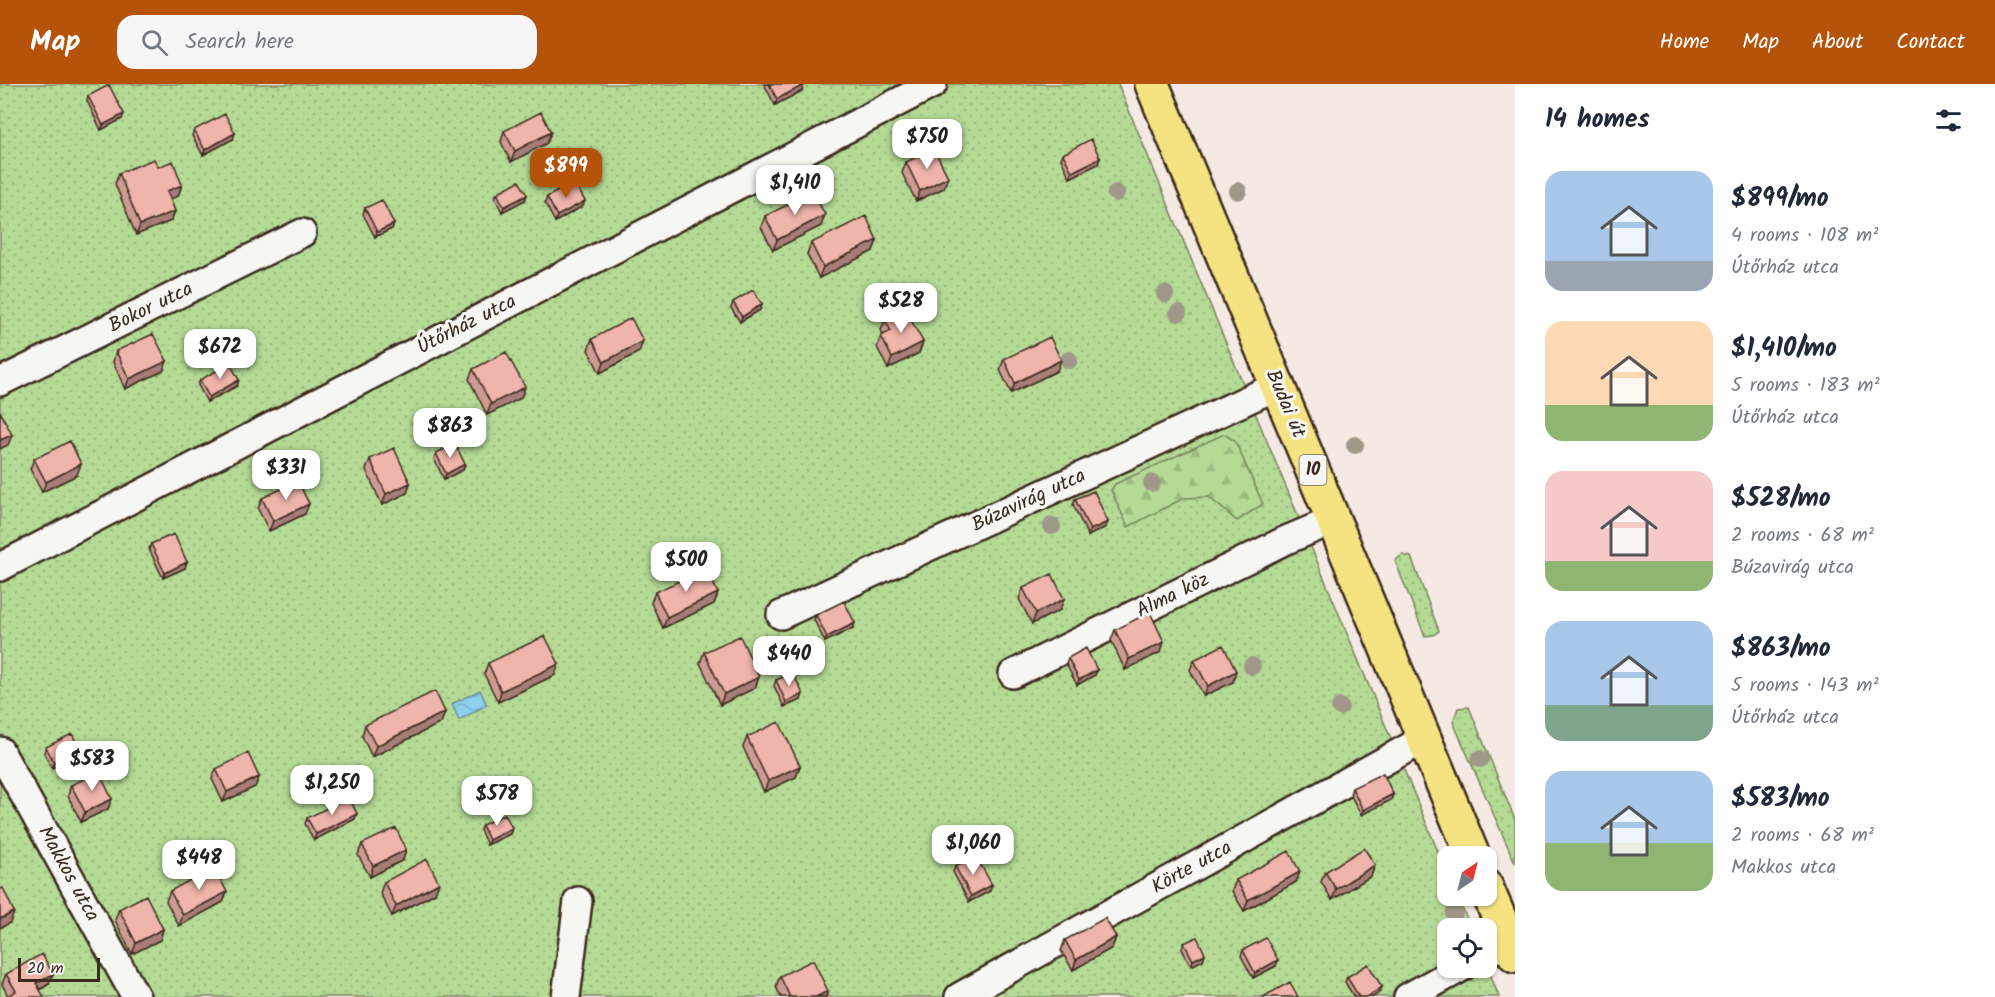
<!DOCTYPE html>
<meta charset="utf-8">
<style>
body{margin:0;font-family:Kalam,sans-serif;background:#f6f6f7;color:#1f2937;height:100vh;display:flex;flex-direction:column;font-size:22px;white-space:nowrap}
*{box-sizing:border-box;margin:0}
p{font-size:20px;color:#747a83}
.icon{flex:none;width:33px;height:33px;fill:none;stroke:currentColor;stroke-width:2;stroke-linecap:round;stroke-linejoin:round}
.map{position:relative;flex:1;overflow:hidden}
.details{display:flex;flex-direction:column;background:#fff;width:480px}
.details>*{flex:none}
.needle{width:39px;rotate:35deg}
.buttons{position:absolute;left:1437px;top:762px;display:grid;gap:12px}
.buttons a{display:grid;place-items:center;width:60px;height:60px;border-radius:12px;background:#fff;box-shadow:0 2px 4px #0004;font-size:30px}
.scale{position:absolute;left:18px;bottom:15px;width:82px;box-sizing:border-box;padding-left:6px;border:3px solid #3b2a1e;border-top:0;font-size:16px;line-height:21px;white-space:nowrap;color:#3b2a1e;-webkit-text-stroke:4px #f6f6f2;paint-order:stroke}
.price{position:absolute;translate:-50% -51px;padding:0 14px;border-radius:12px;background:#fff;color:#222;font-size:20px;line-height:39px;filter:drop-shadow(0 2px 3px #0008)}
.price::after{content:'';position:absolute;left:50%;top:36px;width:18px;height:14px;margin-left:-9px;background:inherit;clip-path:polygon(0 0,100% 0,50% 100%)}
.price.current{background:#b45309;color:#fff}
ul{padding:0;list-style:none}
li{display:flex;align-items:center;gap:18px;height:150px;padding:0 30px}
li span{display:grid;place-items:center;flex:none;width:168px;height:120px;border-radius:18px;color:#555}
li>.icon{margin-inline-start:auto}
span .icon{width:72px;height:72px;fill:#fffc;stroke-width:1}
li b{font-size:26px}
h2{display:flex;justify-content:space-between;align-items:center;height:72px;padding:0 30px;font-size:26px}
header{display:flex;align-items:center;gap:36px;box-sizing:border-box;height:84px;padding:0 30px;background:#b45309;color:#fff}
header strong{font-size:28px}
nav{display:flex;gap:33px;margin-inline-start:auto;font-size:21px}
.search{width:420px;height:54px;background:#f6f6f7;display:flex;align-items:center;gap:15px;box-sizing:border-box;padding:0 21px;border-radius:18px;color:#747a83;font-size:22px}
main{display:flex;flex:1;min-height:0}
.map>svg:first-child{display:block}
</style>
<header>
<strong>Map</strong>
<div class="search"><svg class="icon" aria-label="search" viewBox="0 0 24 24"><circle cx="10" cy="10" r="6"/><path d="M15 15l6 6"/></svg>Search here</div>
<nav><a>Home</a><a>Map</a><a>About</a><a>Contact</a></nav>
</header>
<main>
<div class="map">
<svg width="1515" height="913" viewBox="0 0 1515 913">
<defs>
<pattern id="grass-dots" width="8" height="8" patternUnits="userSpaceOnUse" patternTransform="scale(1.5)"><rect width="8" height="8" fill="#b4da95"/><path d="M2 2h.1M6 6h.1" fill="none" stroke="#9cbb80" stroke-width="1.8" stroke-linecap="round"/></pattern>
<pattern id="forest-firs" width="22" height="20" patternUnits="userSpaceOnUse" patternTransform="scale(1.5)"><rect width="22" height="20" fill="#b4da95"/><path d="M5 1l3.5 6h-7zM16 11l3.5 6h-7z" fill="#9cbb80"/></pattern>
<pattern id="water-waves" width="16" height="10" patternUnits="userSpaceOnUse" patternTransform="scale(1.5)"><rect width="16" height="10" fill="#8cd1ed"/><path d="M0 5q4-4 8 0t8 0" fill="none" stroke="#7ab4cb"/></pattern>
</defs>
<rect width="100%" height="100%" fill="#f5e9e4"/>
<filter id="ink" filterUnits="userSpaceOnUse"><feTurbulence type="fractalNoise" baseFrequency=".0167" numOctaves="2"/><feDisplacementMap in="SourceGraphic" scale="12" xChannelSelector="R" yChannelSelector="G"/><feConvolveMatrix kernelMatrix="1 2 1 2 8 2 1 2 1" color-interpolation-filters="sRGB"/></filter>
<g filter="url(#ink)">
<path fill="url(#grass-dots)" stroke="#78825a" stroke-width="1.5" d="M0,0H1118L1447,789L1448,812H1457L1471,844H1448V884L1487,882L1499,913H0Z
M1402,471L1411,473L1439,547L1433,551L1425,552L1395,477Z
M1469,623L1515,736V779L1453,638L1458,624Z"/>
<path fill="url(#forest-firs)" stroke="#78825a" stroke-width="1.5" d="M1224,350L1235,357L1263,420L1237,437L1209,413L1184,414L1128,443L1111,406L1115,400Z"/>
<path fill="url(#water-waves)" stroke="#6c8e9a" stroke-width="1.5" d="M480,606L487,621L459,636L452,620Z"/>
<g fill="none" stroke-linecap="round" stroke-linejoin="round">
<g stroke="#3b2a1e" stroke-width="32">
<path id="minor" d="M0,298L302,149
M0,483L933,0
M781,531L1277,302
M1013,590L1284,457L1334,436
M0,667L136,913
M1486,869L1509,857
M566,913L578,817
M959,913L1424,655
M1408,913L1461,884"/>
</g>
<g stroke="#3b2a1e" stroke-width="38">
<path id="major" d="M1152,0L1473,772
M1486,803L1515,871"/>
</g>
<use href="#minor" stroke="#f6f6f2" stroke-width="27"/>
<use href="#major" stroke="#f5e382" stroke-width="33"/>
</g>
<g fill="#9f9888">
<circle cx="1238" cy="107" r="9"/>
<circle cx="1116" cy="109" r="9"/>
<circle cx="1165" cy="210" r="9"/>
<circle cx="1178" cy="229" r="9"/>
<circle cx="1069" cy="276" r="9"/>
<circle cx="1355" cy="361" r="9"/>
<circle cx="1152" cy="399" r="9"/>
<circle cx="1052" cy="442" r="9"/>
<circle cx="1252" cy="582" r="9"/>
<circle cx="1340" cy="623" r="9"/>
<circle cx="1480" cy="675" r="9"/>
<circle cx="1454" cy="830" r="9"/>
</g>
<path fill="#ce9b92" stroke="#3b2a1e" stroke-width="1.5" d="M764,0H803L802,7L775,21Z
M88,12L122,35L101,46L87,17Z
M194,46L235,49L233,55L203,71L192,52Z
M504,47L551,48L547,59L511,78L501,58Z
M1063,70L1098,80L1070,94L1061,75Z
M906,78L944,104L916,117L902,89Z
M158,83L182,101L178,112L170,115L175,127L171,137L136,151L115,100L119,89Z
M497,109L525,116L502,128L495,114Z
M547,113L583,122L555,138L545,119Z
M365,124L394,140L392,145L375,153L363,130Z
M765,132L821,142L773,166L761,143Z
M877,156L873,167L819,194L807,170L811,159Z
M733,218L762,220L760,226L740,238L731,224Z
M885,236L923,258L919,269L888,285L877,263L881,252L883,251L881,246Z
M592,255L639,268L600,289L588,266Z
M116,267L167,277L163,287L125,305L113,278Z
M1004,275L1057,287L1011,309L1000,286Z
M473,285L521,314L487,331L469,295Z
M200,296L237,302L207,318L198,301Z
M436,369L463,386L444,395L434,375Z
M34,375L77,391L42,408L30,385Z
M370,375L410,399L407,409L382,421L366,386Z
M262,414L305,430L269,447L258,425Z
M1075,415L1106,443L1088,452L1073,421Z
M151,460L185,484L163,494L149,465Z
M1023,504L1060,526L1032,540L1019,515Z
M655,508L718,509L714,520L663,544L651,519Z
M816,531L853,544L825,558L814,536Z
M1115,546L1161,568L1125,586L1111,556Z
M704,568L759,593L755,604L720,621L700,579Z
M1068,574L1097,586L1095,591L1077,601L1066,580Z
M1194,576L1233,598L1204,612L1190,586Z
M488,579L555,591L498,618L484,590Z
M776,596L801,616L784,623L774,602Z
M445,628L441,639L372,673L362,652L365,641Z
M747,653L800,682L796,693L764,708L743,663Z
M46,663L78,670L52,684L44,669Z
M216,685L259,693L255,703L223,718L212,695Z
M71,701L108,725L81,738L68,712Z
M1352,704L1393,710L1391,716L1361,731L1350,710Z
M307,734L355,735L314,756L305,740Z
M482,741L512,744L510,750L487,761L480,746Z
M362,760L403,776L370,793L358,771Z
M1375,781L1371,792L1332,816L1321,798L1325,788Z
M955,782L990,807L969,818L953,788Z
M1236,796L1296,798L1244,827L1232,807Z
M384,798L435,809L392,832L380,809Z
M170,807L223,818L179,842L166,817Z
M119,825L163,845L160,856L132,870L115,836Z
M1116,853L1112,864L1073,886L1061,867L1065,856Z
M1184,859L1203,876L1191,882L1182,865Z
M1243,866L1276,882L1253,894L1241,872Z
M6,890L49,900L40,906L8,912L2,900Z
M780,892L828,907L826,913H781L776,903Z
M1347,893L1380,908L1373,913H1354L1345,898Z"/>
<path fill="#a77e77" stroke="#3b2a1e" stroke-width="1.5" d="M804,1L802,7L775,21L777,15Z
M124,30L122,35L101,46L103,41Z
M551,48L547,59L511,78L515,67Z
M235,49L233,55L203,71L205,66Z
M1100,74L1098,80L1070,94L1072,88Z
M948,93L944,104L916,117L920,107Z
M182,101L178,112L163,118L167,107Z
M527,111L525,116L502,128L504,123Z
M585,117L583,122L555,138L557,132Z
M175,127L171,137L136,151L140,141Z
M825,131L821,142L773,166L777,156Z
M394,140L392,145L375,153L377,148Z
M877,156L873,167L819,194L823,183Z
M762,220L760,226L740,238L742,233Z
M643,257L639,268L600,289L604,278Z
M923,258L919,269L888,285L892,274Z
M1061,276L1057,287L1011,309L1015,299Z
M167,277L163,287L125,305L129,295Z
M239,296L237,302L207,318L209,313Z
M525,303L521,314L487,331L491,320Z
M12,351L8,361L0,365V356Z
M81,380L77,391L42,408L46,398Z
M465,380L463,386L444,395L446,390Z
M410,399L407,409L382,421L386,410Z
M309,420L305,430L269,447L273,437Z
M1108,438L1106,443L1088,452L1090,446Z
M187,478L185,484L163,494L165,489Z
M718,509L714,520L663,544L667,533Z
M1064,515L1060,526L1032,540L1036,529Z
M855,539L853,544L825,558L827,553Z
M1164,558L1161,568L1125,586L1129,575Z
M559,580L555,591L498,618L501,607Z
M1097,586L1095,591L1077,601L1079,596Z
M1236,587L1233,598L1204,612L1208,602Z
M759,593L755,604L720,621L724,610Z
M803,610L801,616L784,623L786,618Z
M445,628L441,639L372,673L376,662Z
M80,665L78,670L52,684L54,678Z
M800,682L796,693L764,708L768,697Z
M259,693L255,703L223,718L227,708Z
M1393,710L1391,716L1361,731L1363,726Z
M112,715L108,725L81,738L85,728Z
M357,730L355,735L314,756L316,750Z
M512,744L510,750L487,761L489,756Z
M406,766L403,776L370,793L373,782Z
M1375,781L1371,792L1332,816L1336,805Z
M1300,788L1296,798L1244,827L1248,816Z
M439,799L435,809L392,832L396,822Z
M992,801L990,807L969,818L971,812Z
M227,808L223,818L179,842L183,831Z
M14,828L10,839L0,844V835Z
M163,845L160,856L132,870L136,859Z
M1116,853L1112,864L1073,886L1076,876Z
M1205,870L1203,876L1191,882L1193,876Z
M1278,876L1276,882L1253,894L1255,889Z
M53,890L49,900L32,910L36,899Z
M1382,903L1380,908L1373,913H1367Z
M828,907L826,913H816Z"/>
<path fill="#efb4aa" stroke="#3b2a1e" stroke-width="1.5" d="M769,0H803L804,1L777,15Z
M109,1L124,30L103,41L88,12Z
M541,28L551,48L515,67L504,47Z
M225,30L235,49L205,66L194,46Z
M1091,55L1100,74L1072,88L1063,70Z
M934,65L948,93L920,107L906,78Z
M154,75L158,83L173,77L182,101L167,107L175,127L140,141L119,89Z
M519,97L527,111L504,123L497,109Z
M574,98L585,117L557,132L547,113Z
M813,108L825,131L777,156L765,132Z
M382,116L394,140L377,148L365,124Z
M866,132L877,156L823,183L811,159Z
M753,206L762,220L742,233L733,218Z
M905,225L923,258L892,274L881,252L891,247L885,236Z
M631,234L643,257L604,278L592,255Z
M153,250L167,277L129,295L116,267Z
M1050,253L1061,276L1015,299L1004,275Z
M506,268L525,303L491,320L473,285Z
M230,279L239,296L209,313L200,296Z
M0,327L12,351L0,356Z
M70,357L81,380L46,398L34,375Z
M455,360L465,380L446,390L436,369Z
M394,364L410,399L386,410L370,375Z
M298,397L309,420L273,437L262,414Z
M1094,407L1108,438L1090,446L1075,415Z
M174,450L187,478L165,489L151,460Z
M706,485L718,509L667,533L655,508Z
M1052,490L1064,515L1036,529L1023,504Z
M844,517L855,539L827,553L816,531Z
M1150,528L1164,558L1129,575L1115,546Z
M545,552L559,580L501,607L488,579Z
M740,552L759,593L724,610L704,568Z
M1223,561L1236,587L1208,602L1194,576Z
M1086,564L1097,586L1079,596L1068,574Z
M793,589L803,610L786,618L776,596Z
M435,607L445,628L376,662L365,641Z
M779,638L800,682L768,697L747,653Z
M72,650L80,665L54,678L46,663Z
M248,669L259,693L227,708L216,685Z
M99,688L112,715L85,728L71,701Z
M1383,689L1393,710L1363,726L1352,704Z
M349,713L357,730L316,750L307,734Z
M505,730L512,744L489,756L482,741Z
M396,744L406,766L373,782L362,760Z
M1364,764L1375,781L1336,805L1325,788Z
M1289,767L1300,788L1248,816L1236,796Z
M976,772L992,801L971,812L955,782Z
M427,775L439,799L396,822L384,798Z
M214,783L227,808L183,831L170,807Z
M3,804L14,828L0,835V805Z
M146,811L163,845L136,859L119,825Z
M1105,834L1116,853L1076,876L1065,856Z
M1197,853L1205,870L1193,876L1184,859Z
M1266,854L1278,876L1255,889L1243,866Z
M42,870L53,890L36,899L44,913H6L16,907L6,890Z
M813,876L828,907L816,913H790L780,892Z
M1368,880L1382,903L1367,913H1359L1347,893Z
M1290,898L1298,913H1263Z"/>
</g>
<g text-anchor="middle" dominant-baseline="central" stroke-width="6" stroke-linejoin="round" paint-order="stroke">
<rect fill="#f6f6f2" stroke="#73675e" stroke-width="1.5" x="1299.5" y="371" width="27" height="30" rx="4.5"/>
<g font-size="18" font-weight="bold" fill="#3b2a1e">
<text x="1313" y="386">10</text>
</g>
<g font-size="20" fill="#3b2a1e" stroke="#f6f6f2">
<text transform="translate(151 224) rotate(-26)">Bokor utca</text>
<text transform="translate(467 241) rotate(-27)">Útőrház utca</text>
<text transform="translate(1285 320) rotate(67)">Budai út</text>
<text transform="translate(1029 417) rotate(-25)">Búzavirág utca</text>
<text transform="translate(1173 512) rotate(-26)">Alma köz</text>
<text transform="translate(1192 784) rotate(-29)">Körte utca</text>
<text transform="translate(68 790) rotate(61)">Makkos utca</text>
</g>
</g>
</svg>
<div class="buttons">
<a><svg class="needle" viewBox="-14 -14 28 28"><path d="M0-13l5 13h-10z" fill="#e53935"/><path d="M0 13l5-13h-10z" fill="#747a83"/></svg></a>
<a><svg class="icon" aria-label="locate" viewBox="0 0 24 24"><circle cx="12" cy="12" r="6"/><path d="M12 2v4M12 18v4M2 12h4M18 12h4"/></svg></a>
</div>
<div class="scale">20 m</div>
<b class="price" style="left:927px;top:86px">$750</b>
<b class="price current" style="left:566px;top:115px">$899</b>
<b class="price" style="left:795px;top:132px">$1,410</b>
<b class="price" style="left:901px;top:250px">$528</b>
<b class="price" style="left:220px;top:296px">$672</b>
<b class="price" style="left:450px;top:375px">$863</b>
<b class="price" style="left:286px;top:417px">$331</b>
<b class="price" style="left:686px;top:509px">$500</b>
<b class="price" style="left:789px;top:603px">$440</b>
<b class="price" style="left:92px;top:708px">$583</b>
<b class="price" style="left:332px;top:732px">$1,250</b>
<b class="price" style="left:497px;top:743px">$578</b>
<b class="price" style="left:973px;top:792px">$1,060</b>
<b class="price" style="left:199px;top:807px">$448</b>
</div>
<section class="details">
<h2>14 homes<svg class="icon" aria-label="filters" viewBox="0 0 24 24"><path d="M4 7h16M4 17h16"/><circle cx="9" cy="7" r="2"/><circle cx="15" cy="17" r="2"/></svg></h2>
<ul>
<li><span style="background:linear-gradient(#a9c7e8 75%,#9aa5b1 0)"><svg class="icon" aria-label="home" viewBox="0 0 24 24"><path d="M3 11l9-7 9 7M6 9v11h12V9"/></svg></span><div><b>$899/mo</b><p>4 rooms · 108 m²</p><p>Útőrház utca</p></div></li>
<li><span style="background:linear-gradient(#ffd9b3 70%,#8fb573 0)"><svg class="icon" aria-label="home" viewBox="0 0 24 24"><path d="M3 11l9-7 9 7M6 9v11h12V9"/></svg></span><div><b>$1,410/mo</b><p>5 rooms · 183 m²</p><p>Útőrház utca</p></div></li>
<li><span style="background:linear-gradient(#f6c9c9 75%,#8fb573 0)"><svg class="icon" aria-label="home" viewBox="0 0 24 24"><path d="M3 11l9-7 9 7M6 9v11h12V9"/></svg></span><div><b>$528/mo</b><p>2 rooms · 68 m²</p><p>Búzavirág utca</p></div></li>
<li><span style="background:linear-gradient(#a9c7e8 70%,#7fa58c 0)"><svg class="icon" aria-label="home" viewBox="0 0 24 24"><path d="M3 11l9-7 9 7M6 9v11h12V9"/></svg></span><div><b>$863/mo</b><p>5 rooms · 143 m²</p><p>Útőrház utca</p></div></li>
<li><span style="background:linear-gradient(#a9c7e8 60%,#8fb573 0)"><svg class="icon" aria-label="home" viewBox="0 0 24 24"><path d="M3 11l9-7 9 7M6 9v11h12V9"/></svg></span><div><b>$583/mo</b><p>2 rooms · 68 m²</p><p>Makkos utca</p></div></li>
</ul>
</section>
</main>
